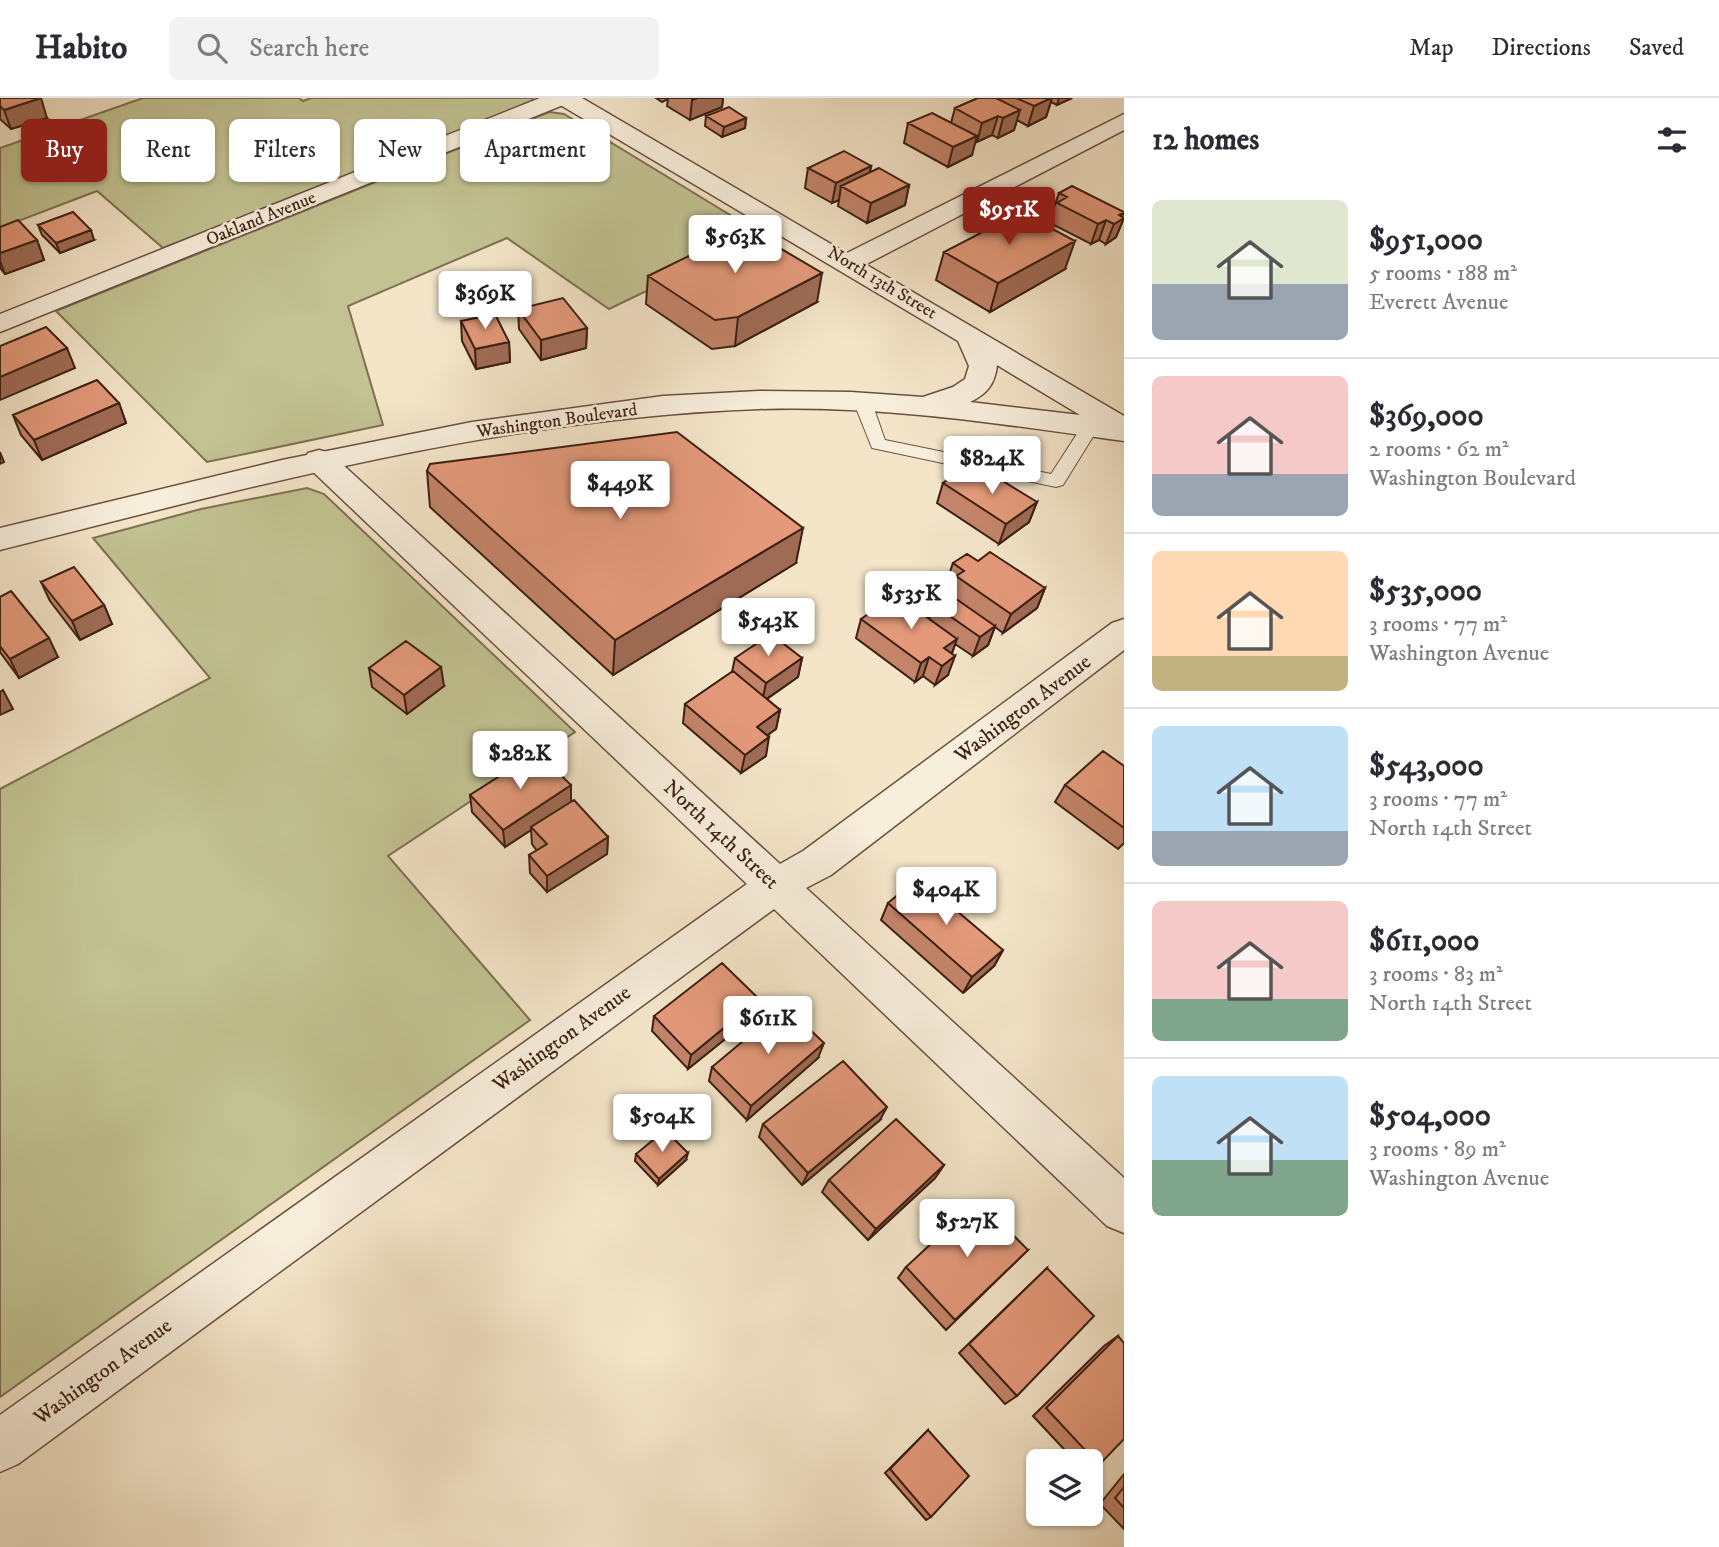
<!DOCTYPE html>
<meta charset="utf-8">
<style>
body{margin:0;font-family:"IM FELL DW Pica",serif;background:#f2f2f3;color:#2b2b33;height:100vh;display:flex;flex-direction:column;font-size:26px;white-space:nowrap}
*{box-sizing:border-box;margin:0}
p{font-size:23px;color:#7c7c81}
.icon{flex:none;width:38px;height:38px;fill:none;stroke:currentColor;stroke-width:2;stroke-linecap:round;stroke-linejoin:round}
.map{position:relative;flex:1;overflow:hidden}
.details{display:flex;flex-direction:column;background:#fff;width:595px}
.details>*{flex:none}
.top-card{position:absolute;left:21px;top:21px;width:665px;height:63px;display:flex;gap:14px}
.tools{position:absolute;left:1026px;top:1351px;display:grid;gap:14px}
.tools a{display:grid;place-items:center;width:77px;height:77px;border-radius:10px;background:#fff;box-shadow:0 2px 5px #0004;font-size:35px}
.price{position:absolute;translate:-50% -60px;padding:0 16px;border-radius:7px;background:#fff;color:#222;font-size:23px;line-height:46px;filter:drop-shadow(0 2px 4px #0008)}
.price::after{content:'';position:absolute;left:50%;top:42px;width:21px;height:16px;margin-left:-10px;background:inherit;clip-path:polygon(0 0,100% 0,50% 100%)}
.price.selected{background:#8f2418;color:#fff}
ul{padding:0;list-style:none}
li{display:flex;align-items:center;gap:21px;height:175px;padding:0 28px}
li+li{border-top:2px solid #e1e1e2}
li span{display:grid;place-items:center;flex:none;width:196px;height:140px;border-radius:10px;color:#555}
li>.icon{margin-inline-start:auto}
span .icon{width:84px;height:84px;fill:#fffc;stroke-width:1}
li b{font-size:30px}
h2{display:flex;justify-content:space-between;align-items:center;height:84px;padding:0 28px;font-size:30px}
.tag{padding:0 24px;border-radius:10px;background:#fff;box-shadow:0 2px 5px #0004;font-size:24px;line-height:63px}
.tag.selected{background:#8f2418;color:#fff}
header{display:flex;align-items:center;gap:42px;box-sizing:border-box;height:98px;padding:0 35px;background:#fff;border-bottom:2px solid #e1e1e2}
header strong{font-size:33px}
nav{display:flex;gap:38px;margin-inline-start:auto;font-size:24px}
.search{width:490px;height:63px;background:#f2f2f3;display:flex;align-items:center;gap:18px;box-sizing:border-box;padding:0 24px;border-radius:10px;color:#7c7c81;font-size:26px}
main{display:flex;flex:1;min-height:0}
.map>svg:first-child{display:block}
</style>
<header>
<strong>Habito</strong>
<div class="search"><svg class="icon" aria-label="search" viewBox="0 0 24 24"><circle cx="10" cy="10" r="6"/><path d="M15 15l6 6"/></svg>Search here</div>
<nav><a>Map</a><a>Directions</a><a>Saved</a></nav>
</header>
<main>
<div class="map">
<svg width="1124" height="1449" viewBox="0 0 1124 1449">
<rect width="100%" height="100%" fill="#f4e5c9"/>
<filter id="stains"><feTurbulence type="fractalNoise" baseFrequency=".00286" numOctaves="4"/><feColorMatrix values="0 0 0 0 .2 0 0 0 0 .09 0 0 0 0 .02 0 0 0 .5 -.17"/></filter>
<radialGradient id="worn" r=".72"><stop offset=".6" stop-color="#630" stop-opacity="0"/><stop offset="1" stop-color="#630" stop-opacity=".3"/></radialGradient>
<path fill="#c2c292" stroke="#7f7052" stroke-width="2" d="M143,0H299L303,3L311,0H533L532,4L163,150L97,93L0,130V50Z
M549,14L564,16L763,137L609,211L507,140L348,208L383,327L207,364L56,213Z
M307,390L324,396L575,634L388,758L530,922L0,1299V691L210,580L93,440L201,411Z"/>
<g fill="none" stroke-linecap="round" stroke-linejoin="round">
<g stroke="#6a503f" stroke-width="2">
<path id="service" d="M863,299L872,305L885,342L1051,376L1084,325H1096L1099,329L1063,387L1056,389L872,350L854,305Z"/>
</g>
<g stroke="#6a503f" stroke-width="3">
<path id="minor" d="M540,0H572L568,5L0,234V216Z
M1124,16V32L857,171L848,173L839,171L835,165L839,159Z
M319,352L330,355L780,766L803,753L1112,525L1124,521V552L831,777L806,790L1124,1080V1135L1107,1128L774,811L18,1366L0,1374V1317L747,786L308,369L304,362L308,355Z"/>
</g>
<g stroke="#6a503f" stroke-width="3">
<path id="tertiary" d="M553,0H582L1124,318V343C1003,326 881,307 759,311C501,320 249,389 0,452V430L282,362L472,324L663,298L759,293L851,294L923,299L953,289L965,281L969,268L958,243L557,5ZM997,267L1080,317L970,304C987,296 995,286 997,267Z"/>
</g>
<use href="#service" fill="#f8eedc" fill-rule="evenodd"/>
<use href="#minor" fill="#f8eedc" fill-rule="evenodd"/>
<use href="#tertiary" fill="#f8eedc" fill-rule="evenodd"/>
</g>
<path fill="#c38469" stroke="#3c1f11" stroke-width="2" d="M0,0L47,20L11,31L0,21Z
M656,0H723L722,9L690,22L667,8L668,1L662,4Z
M978,0H1072L1057,7L1051,4L1046,19L1028,28L1017,22L1014,32L998,40L992,37L977,44L975,43L972,57L948,69L904,45L908,25H951L955,10Z
M706,18L746,20L745,30L722,39L705,28Z
M871,68L870,75L909,87L905,107L867,125L838,108L839,102L832,105L805,90L808,70Z
M1059,95L1124,120L1116,139L1106,146L1099,142L1091,146L1050,125L1054,115H1052Z
M38,127L94,142L60,155L42,137Z
M0,129L37,142L44,162L5,176L0,170Z
M944,154L1065,171L990,214L936,182Z
M648,178L817,204L735,248L712,251L646,206Z
M518,211L587,230L586,250L541,262L519,231Z
M461,223L509,244L510,264L476,271L462,243Z
M119,305L126,325L42,362L21,337L13,317Z
M427,373L796,465L613,577L430,409Z
M943,385L1037,404L1029,424L999,446L937,405Z
M978,463L1045,490L1037,510L1003,535L995,529L988,547L973,558L955,546L952,556L948,577L935,587L923,578L915,584L856,540L861,521H929L934,507L949,497L952,489L946,485L953,465Z
M41,484L104,507L112,526L80,542L50,503Z
M0,499L58,559L19,580L0,554Z
M735,560H802L798,579L767,601L780,612L776,631L767,637L766,658L741,675L683,625L685,606L732,574Z
M369,570L444,588L407,616L372,589Z
M1124,668V745L1118,751L1055,704L1065,687Z
M571,687V704L608,739L607,756L547,794L530,775L529,757L537,753L532,746L531,732L505,749L472,714L470,697Z
M888,805L1003,852L994,868L963,895L881,822Z
M759,901L755,917L688,971L652,933L654,918Z
M818,960L747,1022L709,983L712,969Z
M880,1022L802,1087L759,1039L763,1026Z
M636,1056L686,1062L658,1087L635,1063Z
M944,1067L935,1080L868,1142L822,1094L829,1082Z
M1028,1152L946,1232L898,1180L906,1169Z
M1047,1170L1017,1298L1005,1306L959,1255Z
M1118,1238L1099,1367L1090,1371V1363H1075L1033,1318L1104,1248Z
M928,1332L931,1419L926,1422L885,1375Z
M1124,1376V1431L1100,1406Z"/>
<path fill="#9f6b55" stroke="#3c1f11" stroke-width="2" d="M41,0L47,20L11,31L4,12Z
M698,0H723L722,9L690,22L692,2Z
M1051,0H1052L1046,19L1028,28L1034,8Z
M1059,0H1072L1057,7Z
M1020,12L1014,32L998,40L1003,20Z
M998,18L992,37L977,44L982,25Z
M746,20L745,30L722,39L724,29Z
M977,38L972,57L948,69L953,49Z
M871,68L867,87L841,88L839,102L832,105L836,85Z
M909,87L905,107L867,125L871,105Z
M1124,114L1121,121L1124,120L1116,139L1106,146L1114,126L1119,117Z
M1106,122L1099,142L1091,146L1098,126Z
M91,132L94,142L60,155L56,145Z
M37,142L44,162L5,176L0,163V155Z
M1075,143L1065,171L990,214L998,185Z
M822,175L817,204L735,248L738,219Z
M587,230L586,250L541,262V242Z
M509,244L510,264L476,271L475,251Z
M67,250L75,270L0,302V279Z
M119,305L126,325L42,362L34,342Z
M0,354L4,364L0,366Z
M1037,404L1029,424L999,446L1006,426Z
M803,430L796,465L613,577L615,542Z
M1045,490L1037,510L1003,535L1011,516Z
M104,507L112,526L80,542L72,523Z
M995,528L988,547L973,558L980,539Z
M49,540L58,559L19,580L10,561Z
M957,541L950,560L944,550Z
M955,558L948,577L935,587L942,568Z
M929,559L923,578L915,584L921,565Z
M802,560L798,579L762,604L766,585Z
M441,569L444,588L407,616L404,597Z
M3,592L13,611L0,617V594Z
M780,612L776,631L753,648L757,629Z
M769,639L766,658L741,675L745,657Z
M571,687V705L531,729V732L505,749L503,732Z
M608,739L607,756L547,794V778Z
M1003,852L994,868L963,895L972,879Z
M759,901L755,917L688,971L691,957Z
M824,945L818,960L747,1022L751,1008Z
M887,1009L880,1022L802,1087L808,1075Z
M688,1055L686,1062L658,1087L659,1081Z
M944,1067L935,1080L868,1142L876,1131Z"/>
<path fill="#e3997a" stroke="#3c1f11" stroke-width="2" d="M0,0H41L4,12L0,8Z
M978,0H996L1020,12L1003,20L998,18L982,25L955,10Z
M1016,0H1051L1034,8Z
M729,9L746,20L724,29L706,18Z
M932,15L977,38L953,49L908,25Z
M844,53L871,68L836,85L808,70Z
M879,70L909,87L871,105L841,88Z
M1072,88L1124,114L1119,117L1124,120L1114,126L1106,122L1098,126L1057,105L1067,99L1059,95Z
M73,114L91,132L56,145L38,127Z
M1021,114L1075,143L998,185L944,154Z
M18,122L37,142L0,155V129Z
M746,130L822,175L738,219L715,222L648,178Z
M563,200L587,230L541,242L518,211Z
M495,216L509,244L475,251L461,223Z
M46,229L67,250L0,279V248Z
M97,282L119,305L34,342L13,317Z
M677,334L803,430L615,542L427,373L430,366Z
M957,375L1001,382L1037,404L1006,426L943,385Z
M990,454L1045,490L1011,516L956,478L964,473L953,465L967,456L978,463Z
M74,469L104,507L72,523L41,484Z
M11,493L49,540L10,561L0,548V499Z
M949,496L995,528L980,539L934,507Z
M896,497L957,541L944,550L955,558L942,568L929,559L921,565L861,521Z
M771,536L802,560L766,585L735,560Z
M406,543L441,569L404,597L369,570Z
M733,573L780,612L757,629L769,639L745,657L685,606Z
M1103,653L1124,668V730L1065,687Z
M537,654L571,687L503,732L470,697Z
M574,702L608,739L547,778L529,757L547,746L531,729Z
M918,780L1003,852L972,879L888,805Z
M722,865L759,901L691,957L654,918Z
M785,908L824,945L751,1008L712,969Z
M843,963L887,1009L808,1075L763,1026Z
M896,1021L944,1067L876,1131L829,1082Z
M665,1032L688,1055L659,1081L636,1056Z
M978,1102L1028,1152L955,1222L906,1169Z
M1047,1170L1094,1218L1017,1298L969,1246Z
M1118,1238L1124,1245V1341L1099,1367L1046,1310Z
M928,1332L969,1378L931,1419L890,1371Z
M1124,1389V1410L1115,1400Z"/>
<g text-anchor="middle" dominant-baseline="central" stroke-width="5" stroke-linejoin="round" paint-order="stroke">
<g font-size="18" fill="#3c1f11" stroke="#f8eedc">
<text transform="translate(261 121) rotate(-22)">Oakland Avenue</text>
<text transform="translate(882 185) rotate(31)">North 13th Street</text>
<text transform="translate(557 323) rotate(-8)">Washington Boulevard</text>
</g>
<g font-size="21" fill="#3c1f11" stroke="#f8eedc">
<text transform="translate(1023 611) rotate(-37)">Washington Avenue</text>
<text transform="translate(721 737) rotate(43)">North 14th Street</text>
<text transform="translate(562 941) rotate(-36)">Washington Avenue</text>
<text transform="translate(103 1274) rotate(-36)">Washington Avenue</text>
</g>
</g>
<rect width="100%" height="100%" filter="url(#stains)"/>
<rect width="100%" height="100%" fill="url(#worn)"/>
</svg>
<div class="tools">
<a><svg class="icon" aria-label="layers" viewBox="0 0 24 24"><path d="M12 4l9 5-9 5-9-5zM3 14l9 5 9-5"/></svg></a>
</div>
<b class="price selected" style="left:1009px;top:149px">$951K</b>
<b class="price" style="left:735px;top:177px">$563K</b>
<b class="price" style="left:485px;top:233px">$369K</b>
<b class="price" style="left:992px;top:398px">$824K</b>
<b class="price" style="left:620px;top:423px">$449K</b>
<b class="price" style="left:911px;top:533px">$535K</b>
<b class="price" style="left:768px;top:560px">$543K</b>
<b class="price" style="left:520px;top:693px">$282K</b>
<b class="price" style="left:946px;top:829px">$404K</b>
<b class="price" style="left:768px;top:958px">$611K</b>
<b class="price" style="left:662px;top:1056px">$504K</b>
<b class="price" style="left:967px;top:1161px">$527K</b>
<div class="top-card">
<a class="tag selected">Buy</a>
<a class="tag">Rent</a>
<a class="tag">Filters</a>
<a class="tag">New</a>
<a class="tag">Apartment</a>
</div>
</div>
<section class="details">
<h2>12 homes<svg class="icon" aria-label="filters" viewBox="0 0 24 24"><path d="M4 7h16M4 17h16"/><circle cx="9" cy="7" r="2"/><circle cx="15" cy="17" r="2"/></svg></h2>
<ul>
<li><span style="background:linear-gradient(#dfe7d0 60%,#9aa5b1 0)"><svg class="icon" aria-label="home" viewBox="0 0 24 24"><path d="M3 11l9-7 9 7M6 9v11h12V9"/></svg></span><div><b>$951,000</b><p>5 rooms · 188 m²</p><p>Everett Avenue</p></div></li>
<li><span style="background:linear-gradient(#f6c9c9 70%,#9aa5b1 0)"><svg class="icon" aria-label="home" viewBox="0 0 24 24"><path d="M3 11l9-7 9 7M6 9v11h12V9"/></svg></span><div><b>$369,000</b><p>2 rooms · 62 m²</p><p>Washington Boulevard</p></div></li>
<li><span style="background:linear-gradient(#ffd9b3 75%,#c2b280 0)"><svg class="icon" aria-label="home" viewBox="0 0 24 24"><path d="M3 11l9-7 9 7M6 9v11h12V9"/></svg></span><div><b>$535,000</b><p>3 rooms · 77 m²</p><p>Washington Avenue</p></div></li>
<li><span style="background:linear-gradient(#bfe0f5 75%,#9aa5b1 0)"><svg class="icon" aria-label="home" viewBox="0 0 24 24"><path d="M3 11l9-7 9 7M6 9v11h12V9"/></svg></span><div><b>$543,000</b><p>3 rooms · 77 m²</p><p>North 14th Street</p></div></li>
<li><span style="background:linear-gradient(#f6c9c9 70%,#7fa58c 0)"><svg class="icon" aria-label="home" viewBox="0 0 24 24"><path d="M3 11l9-7 9 7M6 9v11h12V9"/></svg></span><div><b>$611,000</b><p>3 rooms · 83 m²</p><p>North 14th Street</p></div></li>
<li><span style="background:linear-gradient(#bfe0f5 60%,#7fa58c 0)"><svg class="icon" aria-label="home" viewBox="0 0 24 24"><path d="M3 11l9-7 9 7M6 9v11h12V9"/></svg></span><div><b>$504,000</b><p>3 rooms · 89 m²</p><p>Washington Avenue</p></div></li>
</ul>
</section>
</main>
